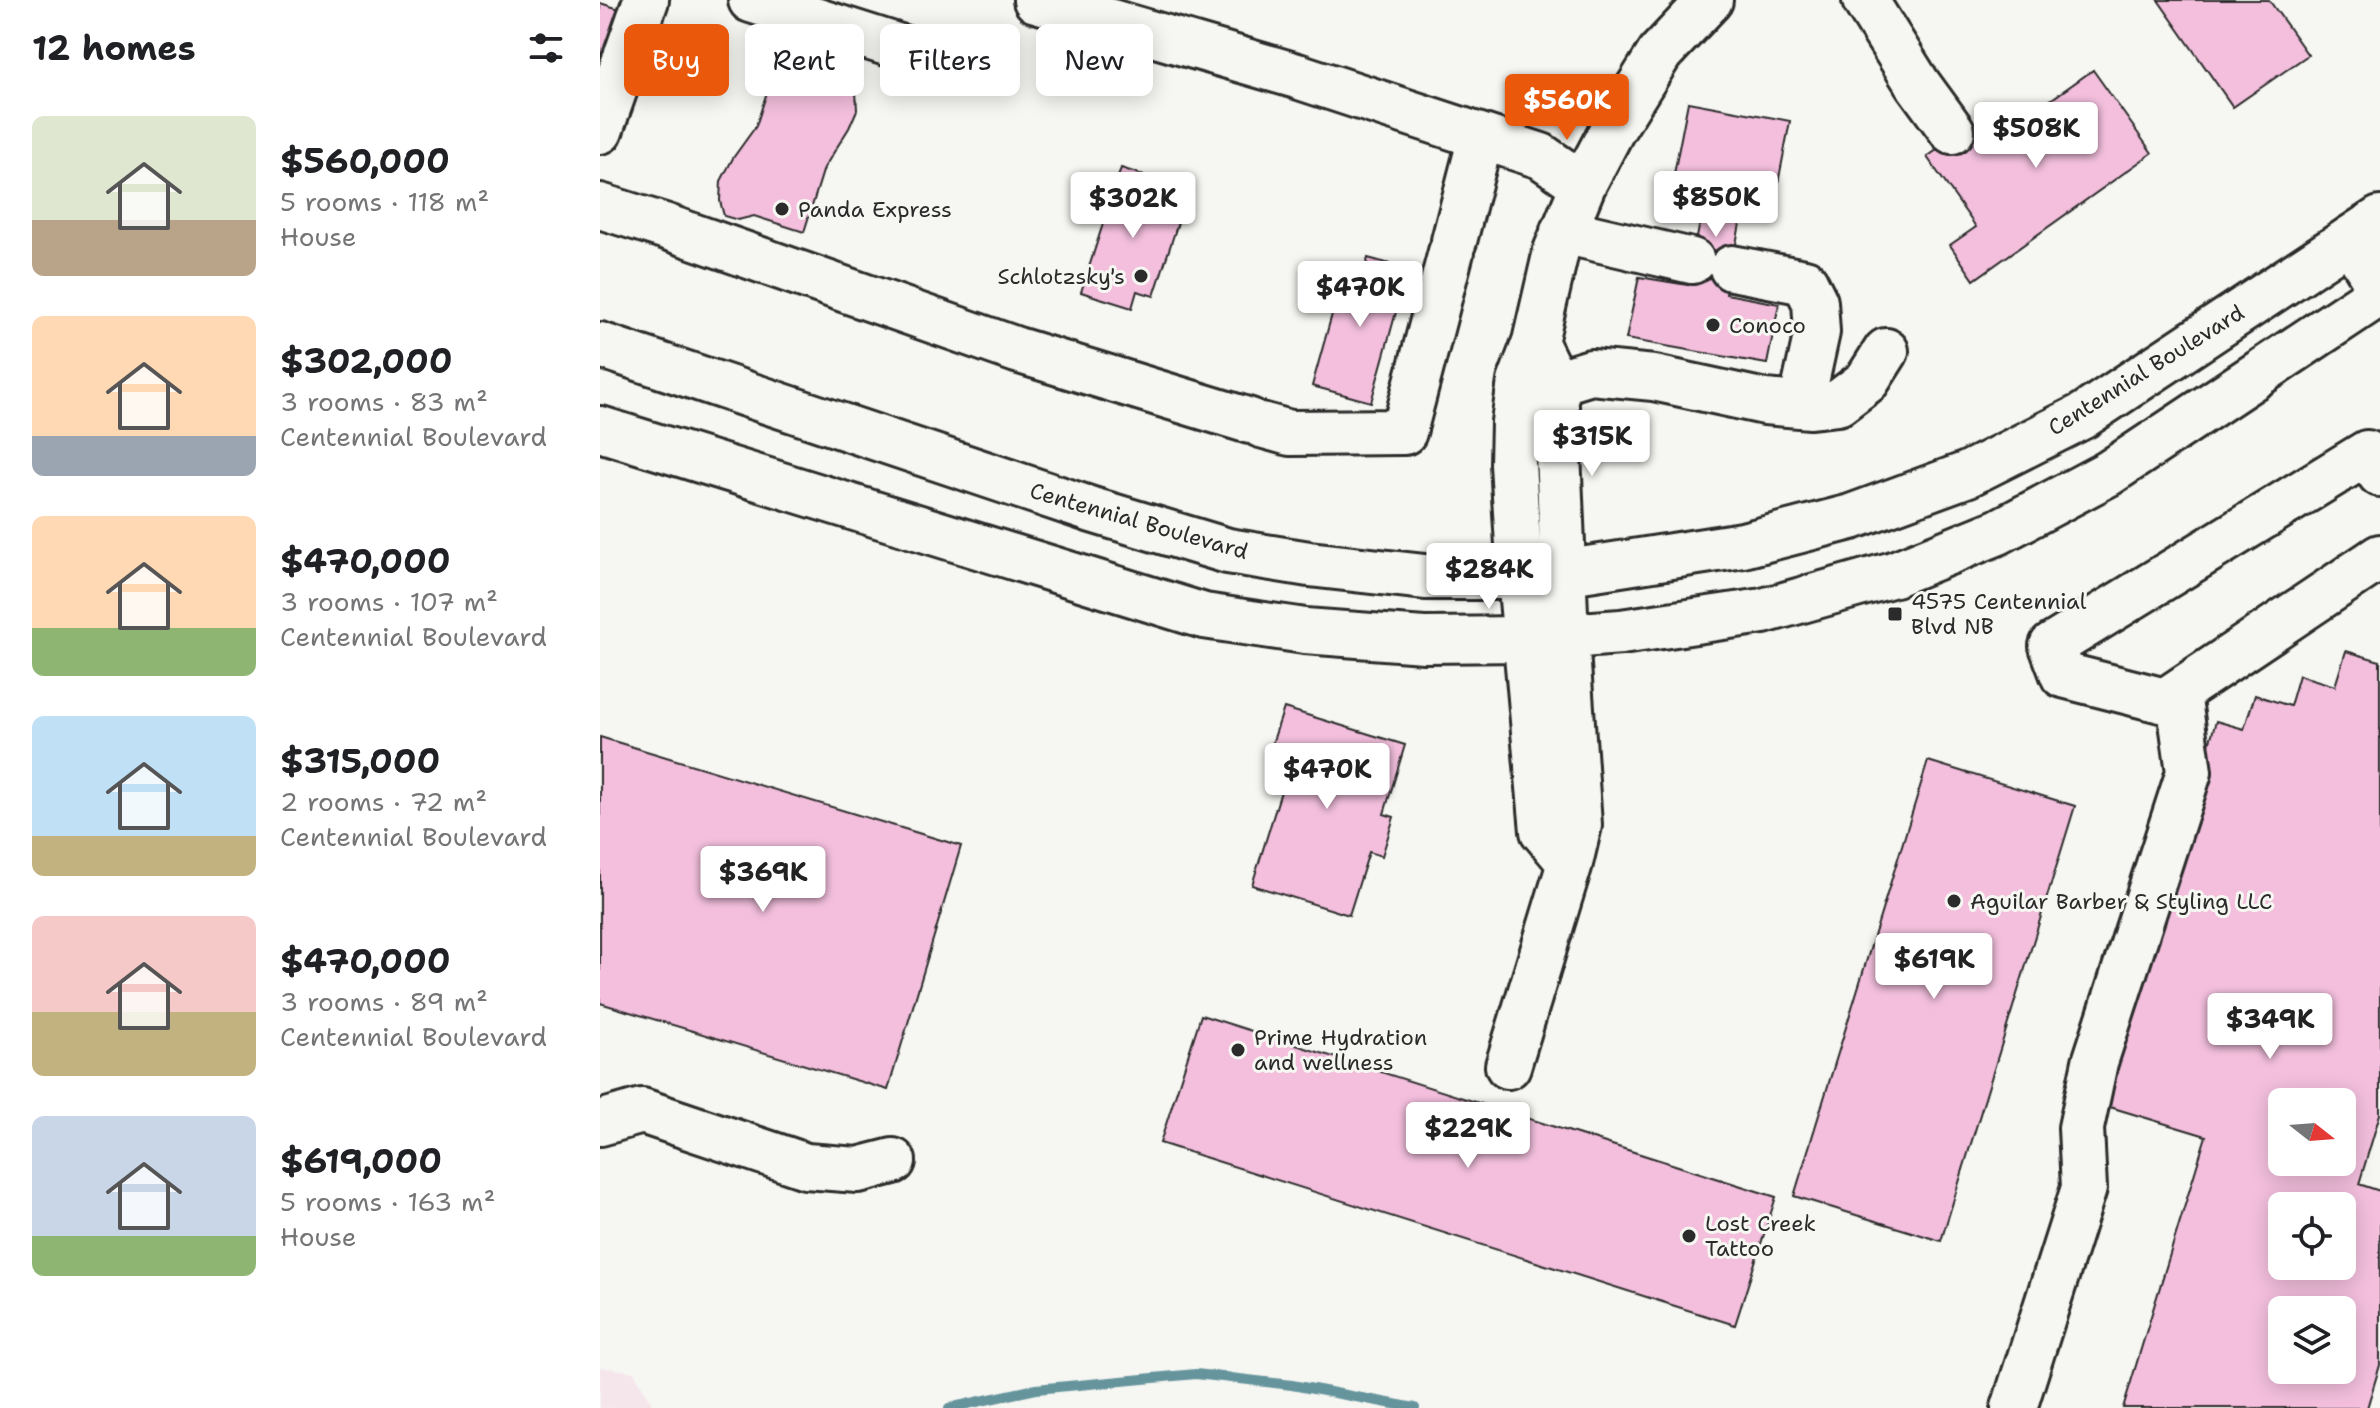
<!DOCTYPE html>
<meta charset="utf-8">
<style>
body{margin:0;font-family:"Shantell Sans",sans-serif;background:#f6f6f6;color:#202124;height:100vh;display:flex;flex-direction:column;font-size:30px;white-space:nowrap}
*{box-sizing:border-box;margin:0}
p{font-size:26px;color:#757577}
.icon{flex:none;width:44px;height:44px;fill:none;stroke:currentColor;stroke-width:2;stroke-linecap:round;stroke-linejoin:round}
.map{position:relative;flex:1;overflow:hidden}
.drawer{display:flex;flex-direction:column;background:#fff;width:600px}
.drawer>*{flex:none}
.banner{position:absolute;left:24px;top:24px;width:760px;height:72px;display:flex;gap:16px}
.needle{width:52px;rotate:107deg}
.tools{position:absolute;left:1668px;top:1088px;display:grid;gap:16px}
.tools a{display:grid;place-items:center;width:88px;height:88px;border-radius:12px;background:#fff;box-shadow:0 4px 20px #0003;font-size:40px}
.price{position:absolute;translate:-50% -68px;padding:0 18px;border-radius:8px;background:#fff;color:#222;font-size:26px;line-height:52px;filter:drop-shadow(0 2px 4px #0008)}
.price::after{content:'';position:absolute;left:50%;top:48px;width:24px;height:18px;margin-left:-12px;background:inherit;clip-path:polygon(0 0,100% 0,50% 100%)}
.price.selected{background:#ea580c;color:#fff}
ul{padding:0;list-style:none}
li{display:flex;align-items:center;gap:24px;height:200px;padding:0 32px}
li span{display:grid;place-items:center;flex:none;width:224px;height:160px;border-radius:12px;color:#555}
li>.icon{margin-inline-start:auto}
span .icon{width:96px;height:96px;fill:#fffc;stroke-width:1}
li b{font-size:34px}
h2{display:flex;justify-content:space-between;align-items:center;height:96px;padding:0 32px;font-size:34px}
.pill{padding:0 28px;border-radius:12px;background:#fff;box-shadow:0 4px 20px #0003;font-size:28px;line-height:72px}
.pill.selected{background:#ea580c;color:#fff}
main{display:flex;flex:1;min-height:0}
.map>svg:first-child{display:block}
</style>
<main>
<section class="drawer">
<h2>12 homes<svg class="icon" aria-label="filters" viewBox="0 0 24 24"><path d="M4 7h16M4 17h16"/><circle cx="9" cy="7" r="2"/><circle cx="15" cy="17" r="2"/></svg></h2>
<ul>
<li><span style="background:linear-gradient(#dfe7d0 65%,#b9a48a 0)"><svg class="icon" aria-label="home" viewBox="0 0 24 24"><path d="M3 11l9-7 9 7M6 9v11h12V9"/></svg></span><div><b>$560,000</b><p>5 rooms · 118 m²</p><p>House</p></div></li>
<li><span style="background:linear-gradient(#ffd9b3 75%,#9aa5b1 0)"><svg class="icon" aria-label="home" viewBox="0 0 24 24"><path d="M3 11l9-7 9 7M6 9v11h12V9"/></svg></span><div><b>$302,000</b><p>3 rooms · 83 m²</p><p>Centennial Boulevard</p></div></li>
<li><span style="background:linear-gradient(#ffd9b3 70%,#8fb573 0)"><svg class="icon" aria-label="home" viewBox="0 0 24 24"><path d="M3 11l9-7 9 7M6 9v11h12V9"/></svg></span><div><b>$470,000</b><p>3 rooms · 107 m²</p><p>Centennial Boulevard</p></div></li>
<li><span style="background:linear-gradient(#bfe0f5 75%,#c2b280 0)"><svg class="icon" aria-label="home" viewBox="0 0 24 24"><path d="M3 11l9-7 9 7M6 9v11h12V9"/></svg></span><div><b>$315,000</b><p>2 rooms · 72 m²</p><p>Centennial Boulevard</p></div></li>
<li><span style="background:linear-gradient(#f6c9c9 60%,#c2b280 0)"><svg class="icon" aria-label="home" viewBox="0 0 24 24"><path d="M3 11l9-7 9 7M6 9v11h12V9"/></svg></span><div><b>$470,000</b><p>3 rooms · 89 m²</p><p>Centennial Boulevard</p></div></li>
<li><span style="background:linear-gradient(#c9d6e8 75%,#8fb573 0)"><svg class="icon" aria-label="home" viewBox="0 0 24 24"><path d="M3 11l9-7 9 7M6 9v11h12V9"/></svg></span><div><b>$619,000</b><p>5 rooms · 163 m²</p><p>House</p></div></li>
</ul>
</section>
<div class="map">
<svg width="1780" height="1408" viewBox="0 0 1780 1408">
<rect width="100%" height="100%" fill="#f6f6f2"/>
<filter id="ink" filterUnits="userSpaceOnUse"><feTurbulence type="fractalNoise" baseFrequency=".0125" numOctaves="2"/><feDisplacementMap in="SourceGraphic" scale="16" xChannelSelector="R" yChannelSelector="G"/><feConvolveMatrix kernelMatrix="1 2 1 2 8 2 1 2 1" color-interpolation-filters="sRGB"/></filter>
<g filter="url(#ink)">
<path fill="#f5e6ec" d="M0,1367L34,1372L54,1408H0Z"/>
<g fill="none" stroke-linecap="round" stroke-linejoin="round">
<path stroke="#65949c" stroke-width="10" d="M349,1408L436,1389L596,1374L692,1385L815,1408"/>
</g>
<path fill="#f3bfdd" stroke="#2b2b2b" stroke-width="2" fill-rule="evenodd" d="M1558,0H1669L1708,55L1633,107Z
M0,3L74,26L53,94L0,78Z
M177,61L223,75L239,77L250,84L256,91L257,110L249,128L224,168L204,232L154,216L138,220L124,216L120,201L121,181L133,158L156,126Z
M1493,70L1552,153L1374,280L1350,245L1376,227L1327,157L1379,120L1394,140Z
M1088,102L1190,121L1175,199L1146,194L1126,294L1179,304L1167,364L1026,339L1039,277L1088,285L1107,185L1073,179Z
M521,168L577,186L571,203L583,207L554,296L537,291L532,308L481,292Z
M768,258L808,269L771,402L712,386L746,264L765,269Z
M1746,651L1780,661V1114L1759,1184L1780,1191V1365L1767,1408H1523L1606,1136L1500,1104L1616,721L1644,729L1655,695L1690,706L1699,675L1735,686ZM1682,1102H1742V1162H1682ZM1682,1206H1742V1266H1682ZM1682,1310H1742V1370H1682Z
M684,708L805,745L784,814L794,817L782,856L769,852L749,915L652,885L691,759L669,753Z
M0,737L361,846L288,1090L0,1003Z
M1328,761L1475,806L1341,1241L1194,1196Z
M601,1015L1176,1197L1135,1325L560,1143Z"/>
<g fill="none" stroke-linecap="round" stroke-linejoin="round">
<g stroke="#2b2b2b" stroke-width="50">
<path id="minor" d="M151,0L309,50
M436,0L697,76L941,156L983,185
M1265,0L1317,83L1352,131
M0,131L46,0
M0,206L64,226L417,350L650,421
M963,231L1092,261
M1750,239L1780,288
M854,241L881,137
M1132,268L1205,282L1215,302L1217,332L1201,405
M955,383L991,372L1054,378L1165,402L1211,406L1238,403L1267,381L1286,351
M661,425L690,433L804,432L851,252
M1780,474L1767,453L1452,646L1463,675L1565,701L1780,557
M970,863L943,831L920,577L913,464L914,422L920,382L935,342L956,251L983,185L1012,130L1060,53L1110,0
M908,1066L970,863L979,825L966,636L955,383L935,342
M0,1123L42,1111L206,1166L258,1170L293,1161
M1414,1408L1484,1188L1481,1128L1495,1062L1589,772L1578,693"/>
</g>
<g stroke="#2b2b2b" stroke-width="50">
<path id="major" d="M0,345L492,510L628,551L709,564L825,577H920L962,573L1143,545L1251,517L1368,474L1483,416L1780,219
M0,429L604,616L705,631L824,640L926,639L1021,632L1163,611L1294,574L1398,532L1509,473L1780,293"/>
</g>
<use href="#minor" stroke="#f6f6f2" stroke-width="44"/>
<use href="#major" stroke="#f6f6f2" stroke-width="44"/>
</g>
</g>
<g fill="#2b2b2b" stroke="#f6f6f2" stroke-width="3">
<circle cx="182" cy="209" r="8"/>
<circle cx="541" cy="276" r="8"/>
<circle cx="1113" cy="325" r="8"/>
<rect x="1287" y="606" width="16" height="16" rx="4"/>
<circle cx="1354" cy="901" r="8"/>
<circle cx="638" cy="1050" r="8"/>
<circle cx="1089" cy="1236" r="8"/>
</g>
<g text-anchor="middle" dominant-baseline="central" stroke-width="6" stroke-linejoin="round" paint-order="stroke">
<g font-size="22" fill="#2b2b2b" stroke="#f6f6f2" text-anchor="start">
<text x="198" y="209">Panda Express</text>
<text x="525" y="276" text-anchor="end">Schlotzsky's</text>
<text x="1129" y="325">Conoco</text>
<text x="1311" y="601">4575 Centennial<tspan x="1311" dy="25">Blvd NB</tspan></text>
<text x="1370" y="901">Aguilar Barber &amp; Styling LLC</text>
<text x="654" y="1037">Prime Hydration<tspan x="654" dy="25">and wellness</tspan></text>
<text x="1105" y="1223">Lost Creek<tspan x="1105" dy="25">Tattoo</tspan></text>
</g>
<g font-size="22" fill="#2b2b2b" stroke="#f6f6f2">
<text transform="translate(1546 370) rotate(-32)">Centennial Boulevard</text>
<text transform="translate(539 521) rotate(16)">Centennial Boulevard</text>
</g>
</g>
</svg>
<div class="tools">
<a><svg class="needle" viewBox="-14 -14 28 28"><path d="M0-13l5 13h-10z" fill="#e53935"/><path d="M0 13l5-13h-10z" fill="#757577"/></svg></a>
<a><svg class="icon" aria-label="locate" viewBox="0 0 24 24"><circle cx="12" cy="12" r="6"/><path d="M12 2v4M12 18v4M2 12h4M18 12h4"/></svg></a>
<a><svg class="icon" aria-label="layers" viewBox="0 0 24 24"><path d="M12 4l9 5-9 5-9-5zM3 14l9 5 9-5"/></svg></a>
</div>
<b class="price selected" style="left:967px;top:142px">$560K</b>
<b class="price" style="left:1436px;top:170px">$508K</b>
<b class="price" style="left:1116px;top:239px">$850K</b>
<b class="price" style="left:533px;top:240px">$302K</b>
<b class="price" style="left:760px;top:329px">$470K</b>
<b class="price" style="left:992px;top:478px">$315K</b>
<b class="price" style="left:889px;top:611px">$284K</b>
<b class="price" style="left:727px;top:811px">$470K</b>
<b class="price" style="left:163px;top:914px">$369K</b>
<b class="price" style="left:1334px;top:1001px">$619K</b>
<b class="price" style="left:1670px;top:1061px">$349K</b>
<b class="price" style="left:868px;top:1170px">$229K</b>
<div class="banner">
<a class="pill selected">Buy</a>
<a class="pill">Rent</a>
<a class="pill">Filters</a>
<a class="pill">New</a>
</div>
</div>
</main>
